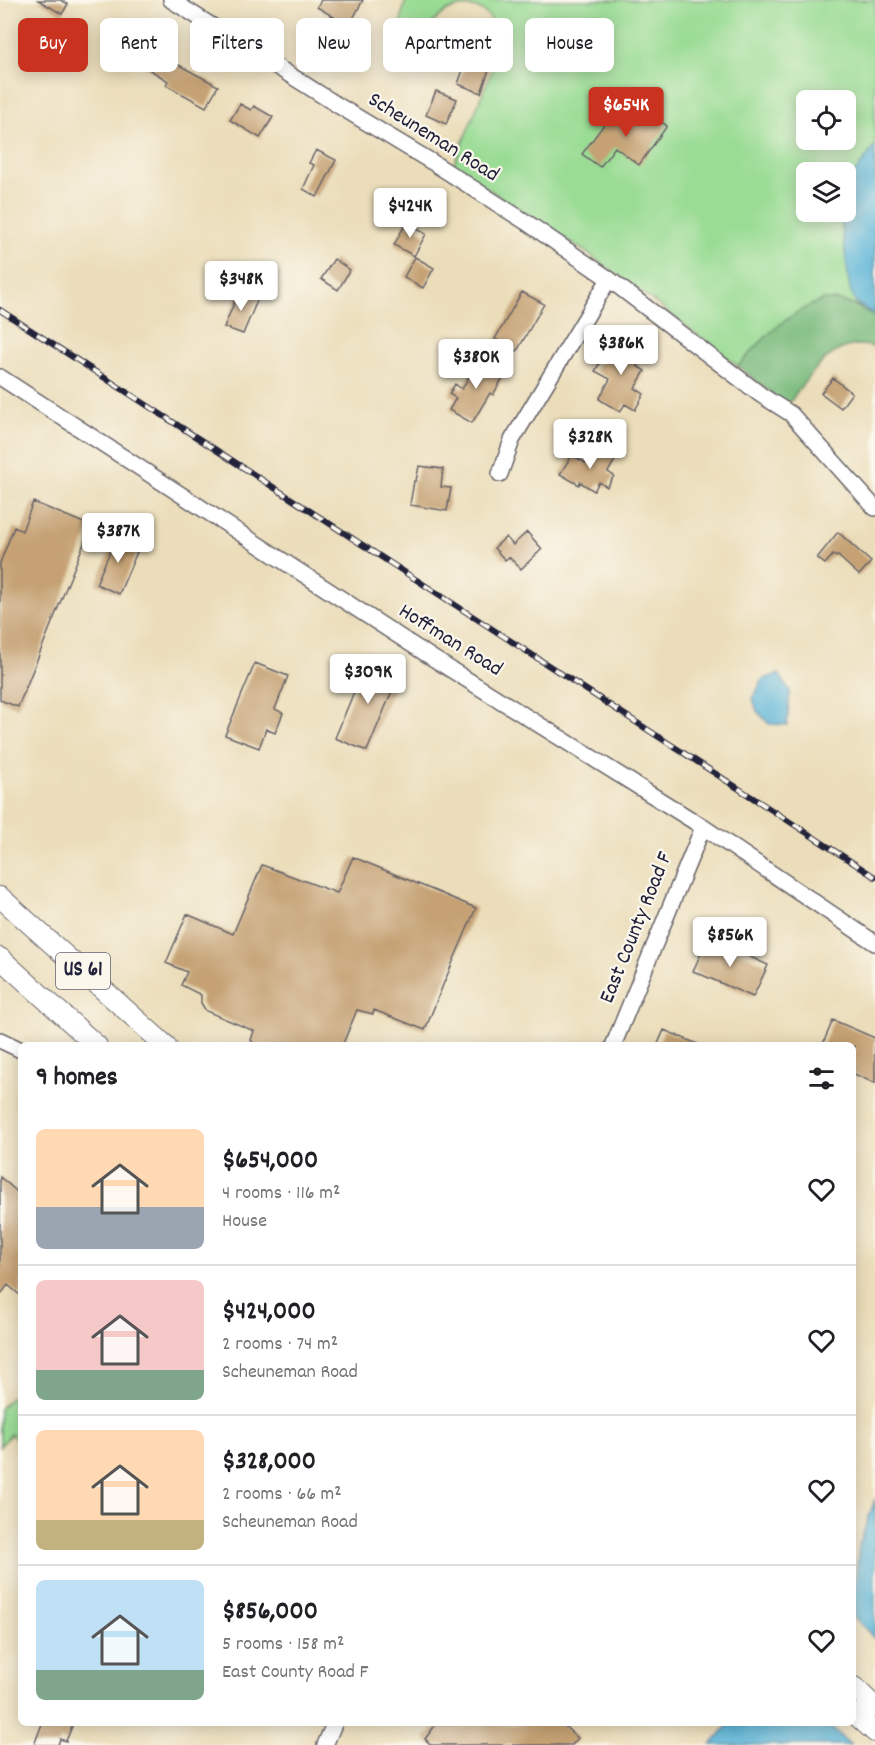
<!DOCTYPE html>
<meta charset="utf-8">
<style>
body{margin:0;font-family:Dekko,sans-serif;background:#f6f6f6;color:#202124;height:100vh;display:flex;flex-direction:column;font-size:22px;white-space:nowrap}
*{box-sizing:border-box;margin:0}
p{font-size:20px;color:#757577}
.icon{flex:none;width:33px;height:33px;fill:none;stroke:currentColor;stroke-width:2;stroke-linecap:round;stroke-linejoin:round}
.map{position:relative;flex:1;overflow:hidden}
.drawer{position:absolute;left:18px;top:1042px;width:838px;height:684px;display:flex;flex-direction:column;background:#fff;border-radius:9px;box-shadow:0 3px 15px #0003}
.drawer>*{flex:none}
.hud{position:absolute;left:18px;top:18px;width:840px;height:54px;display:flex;gap:12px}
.controls{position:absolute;left:796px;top:90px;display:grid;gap:12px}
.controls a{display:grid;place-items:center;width:60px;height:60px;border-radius:9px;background:#fff;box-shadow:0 3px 15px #0003;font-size:30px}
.price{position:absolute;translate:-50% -51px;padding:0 14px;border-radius:6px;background:#fff;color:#222;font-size:20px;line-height:39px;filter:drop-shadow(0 2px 3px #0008)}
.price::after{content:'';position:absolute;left:50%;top:36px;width:18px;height:14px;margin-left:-9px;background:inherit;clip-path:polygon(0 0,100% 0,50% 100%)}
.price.selected{background:#c8321e;color:#fff}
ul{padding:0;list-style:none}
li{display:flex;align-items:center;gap:18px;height:150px;padding:0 18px}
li+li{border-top:2px solid #e0e0e0}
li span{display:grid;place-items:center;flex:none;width:168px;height:120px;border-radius:9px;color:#555}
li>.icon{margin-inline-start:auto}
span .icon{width:72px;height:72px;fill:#fffc;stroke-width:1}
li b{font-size:26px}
h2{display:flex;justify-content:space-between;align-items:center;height:72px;padding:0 18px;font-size:26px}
.chip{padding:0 21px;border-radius:9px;background:#fff;box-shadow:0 3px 15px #0003;font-size:21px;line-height:54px}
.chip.selected{background:#c8321e;color:#fff}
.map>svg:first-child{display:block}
</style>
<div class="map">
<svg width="875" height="1745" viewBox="0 0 875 1745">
<rect width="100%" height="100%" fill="#fbf7ec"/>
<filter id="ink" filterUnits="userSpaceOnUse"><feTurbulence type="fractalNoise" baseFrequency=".0167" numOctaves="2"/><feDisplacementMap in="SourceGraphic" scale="12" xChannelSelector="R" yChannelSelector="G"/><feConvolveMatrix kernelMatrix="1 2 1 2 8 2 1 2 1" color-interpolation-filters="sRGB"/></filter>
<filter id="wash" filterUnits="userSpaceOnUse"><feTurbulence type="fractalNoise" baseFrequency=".008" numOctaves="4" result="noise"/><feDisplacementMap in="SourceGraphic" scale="24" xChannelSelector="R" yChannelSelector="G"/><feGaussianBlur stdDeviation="1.35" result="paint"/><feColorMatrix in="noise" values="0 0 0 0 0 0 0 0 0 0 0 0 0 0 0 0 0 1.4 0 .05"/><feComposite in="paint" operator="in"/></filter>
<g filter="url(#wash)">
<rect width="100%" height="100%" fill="#ebddb9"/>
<path fill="#9adc94" stroke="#5e7f68" stroke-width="1.5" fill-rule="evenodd" d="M406,0H875V264L856,303L863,308L845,302L765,387L664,309L592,256L453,166L495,63C499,47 500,32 490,18C479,3 458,4 444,13C435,19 428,30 418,34C415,35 412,35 409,34C396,28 403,10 406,0ZM807,100H846V140H807ZM807,172H846V212H807Z
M21,1386V1444L11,1434L0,1446V1409Z"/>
<path fill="#7bbc7e" stroke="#4e6f5c" stroke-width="1.5" d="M823,300C843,298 858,308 875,315V342L873,347C833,335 807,379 787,406L738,366C765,337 785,314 823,300Z"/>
<path fill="#5ab4d7" stroke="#3e6b89" stroke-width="1.5" d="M875,146V315L856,303L850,290L840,212H846V184Z
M779,674L790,691L787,725L769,724L757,711L753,698L763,679Z
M875,1499V1639L854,1617V1588L859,1545Z
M729,1724H827L851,1745H711Z"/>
<g id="blocks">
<path fill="#c5a173" d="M38,0H61L68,4L62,14Z
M321,0H363L349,26L317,7Z
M123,28L164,54L162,56L218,86L206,107L166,85L168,81L112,46Z
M597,35L612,41L604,61L588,55Z
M46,41L64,49L58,61L40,53Z
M468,56L491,64L481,93L458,84Z
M436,91L457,99L446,124L426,115Z
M240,104L251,110L254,106L273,117L260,138L230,120Z
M640,106L667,126L639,165L615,147L600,167L582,154L611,115L626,125Z
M316,150L336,160L317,197L303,189L314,165L309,163Z
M406,223L426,234L414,256L394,245Z
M415,257L434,268L423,288L404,277Z
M334,259L350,270L338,290L321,279Z
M240,289L259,296L243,334L224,327Z
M522,292L544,304L517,351L495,339Z
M615,337L643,354L637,366L645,371L635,388L644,394L635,410L625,404L620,412L599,399L610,379L595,371Z
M480,357L506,372L493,395L490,393L472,423L449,410L456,398L449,394L455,384L462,389Z
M833,378L852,393L841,408L821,393Z
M594,447L615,460L608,472L614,476L607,487L599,482L594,491L580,482L579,485L560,474L572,455L585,463Z
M419,466L443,469L441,487L451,488L447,511L410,505L414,481H416Z
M33,502L91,526L18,707L0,700V563L14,527L22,531Z
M527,532L542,549L521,569L509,557L505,560L494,548L506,537L513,545Z
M838,532L871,562L859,575L837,555L836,557L833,555L825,564L817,558Z
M117,535L140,545L119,594L96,584Z
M368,658L400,672L367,751L335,738Z
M255,663L288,676L275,709L283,713L275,733L266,729L259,748L225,735Z
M353,857L476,908L443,985L425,1030L374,1010L373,1014L357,1010L342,1046H256L251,1040L254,1031L206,1011L201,1003V995L181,985L187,972L166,963L187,914L233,934L262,865L337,893Z
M708,938L768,965L753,997L693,971Z
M833,1020L875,1038V1083L854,1074V1046H822Z
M664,1030L700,1045L657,1046Z
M0,1177L21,1195V1296L8,1285L0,1295Z
M42,1724H73L66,1741L60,1739L58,1745H34Z
M436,1724H562L578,1738L572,1745H431L425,1739Z"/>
</g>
</g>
<g filter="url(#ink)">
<use href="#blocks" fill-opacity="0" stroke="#686367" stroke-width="1.5"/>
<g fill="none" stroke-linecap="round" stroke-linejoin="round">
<g stroke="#686367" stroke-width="18">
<path id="minor" d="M171,0L339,106L432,162L529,224L609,279L761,395L791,414L875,508
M0,377L434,659L703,827L875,943
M500,474L512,440L609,279
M0,1040L21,1050
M613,1046L703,827
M325,1745L334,1724"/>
</g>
<g stroke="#686367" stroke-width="22">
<path id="major" d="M0,897L166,1046
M0,958L97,1046
M854,1687L875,1707
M854,1713L875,1732"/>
</g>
<use href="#minor" stroke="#fff" stroke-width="15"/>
<use href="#major" stroke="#fff" stroke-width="20"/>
<g stroke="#22223b" stroke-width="6">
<path id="rail" d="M0,310L875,877"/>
</g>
<use href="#rail" stroke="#fbf7ec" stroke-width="4" stroke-dasharray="11" stroke-linecap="butt"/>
</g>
</g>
<g text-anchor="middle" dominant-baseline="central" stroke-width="4.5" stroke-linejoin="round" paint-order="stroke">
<rect fill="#fbf7ec" stroke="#636270" stroke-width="1.5" x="56" y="953" width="54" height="36" rx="4.5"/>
<g font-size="21" font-weight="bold" fill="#22223b">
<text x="83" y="971">US 61</text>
</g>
<g font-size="22" fill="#22223b" stroke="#fbf7ec">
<text transform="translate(433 138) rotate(32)">Scheuneman Road</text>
<text transform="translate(450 641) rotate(32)">Hoffman Road</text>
<text transform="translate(637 928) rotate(-68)">East County Road F</text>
</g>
</g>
</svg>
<div class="controls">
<a><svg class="icon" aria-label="locate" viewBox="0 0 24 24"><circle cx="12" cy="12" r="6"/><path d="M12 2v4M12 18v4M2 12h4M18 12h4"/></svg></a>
<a><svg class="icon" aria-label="layers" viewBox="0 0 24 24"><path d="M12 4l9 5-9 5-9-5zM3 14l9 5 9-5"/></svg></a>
</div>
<b class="price selected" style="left:626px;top:138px">$654K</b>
<b class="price" style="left:410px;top:239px">$424K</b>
<b class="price" style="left:241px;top:312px">$348K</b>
<b class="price" style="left:621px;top:376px">$386K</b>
<b class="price" style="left:476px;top:390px">$380K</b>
<b class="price" style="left:590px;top:470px">$328K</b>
<b class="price" style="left:118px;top:564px">$387K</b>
<b class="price" style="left:368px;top:705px">$309K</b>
<b class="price" style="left:730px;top:968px">$856K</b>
<div class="hud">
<a class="chip selected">Buy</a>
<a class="chip">Rent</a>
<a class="chip">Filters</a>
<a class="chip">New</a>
<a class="chip">Apartment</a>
<a class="chip">House</a>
</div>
<section class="drawer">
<h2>9 homes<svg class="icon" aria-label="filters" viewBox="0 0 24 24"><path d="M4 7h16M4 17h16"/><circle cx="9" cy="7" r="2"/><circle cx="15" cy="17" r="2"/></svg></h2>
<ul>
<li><span style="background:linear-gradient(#ffd9b3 65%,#9aa5b1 0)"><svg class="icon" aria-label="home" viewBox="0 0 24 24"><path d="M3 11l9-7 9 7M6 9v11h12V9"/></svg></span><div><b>$654,000</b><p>4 rooms · 116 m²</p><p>House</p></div><svg class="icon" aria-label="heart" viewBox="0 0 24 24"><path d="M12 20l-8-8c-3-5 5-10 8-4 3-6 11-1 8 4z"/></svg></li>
<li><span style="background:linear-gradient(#f6c9c9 75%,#7fa58c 0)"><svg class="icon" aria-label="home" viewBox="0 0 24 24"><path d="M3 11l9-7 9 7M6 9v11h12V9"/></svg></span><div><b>$424,000</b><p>2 rooms · 74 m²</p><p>Scheuneman Road</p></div><svg class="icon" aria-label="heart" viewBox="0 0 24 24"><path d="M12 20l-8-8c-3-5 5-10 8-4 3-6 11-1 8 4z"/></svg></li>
<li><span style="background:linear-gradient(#ffd9b3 75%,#c2b280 0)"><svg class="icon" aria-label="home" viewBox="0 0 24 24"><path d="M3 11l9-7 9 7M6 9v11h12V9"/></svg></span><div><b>$328,000</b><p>2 rooms · 66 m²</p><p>Scheuneman Road</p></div><svg class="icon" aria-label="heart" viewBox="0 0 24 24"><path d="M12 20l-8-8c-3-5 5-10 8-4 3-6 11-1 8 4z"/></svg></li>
<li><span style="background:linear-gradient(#bfe0f5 75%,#7fa58c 0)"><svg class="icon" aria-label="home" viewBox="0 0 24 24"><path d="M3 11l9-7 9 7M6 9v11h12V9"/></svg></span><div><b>$856,000</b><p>5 rooms · 158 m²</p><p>East County Road F</p></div><svg class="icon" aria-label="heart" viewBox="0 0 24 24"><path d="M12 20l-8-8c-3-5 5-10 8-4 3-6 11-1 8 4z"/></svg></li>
</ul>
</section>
</div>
